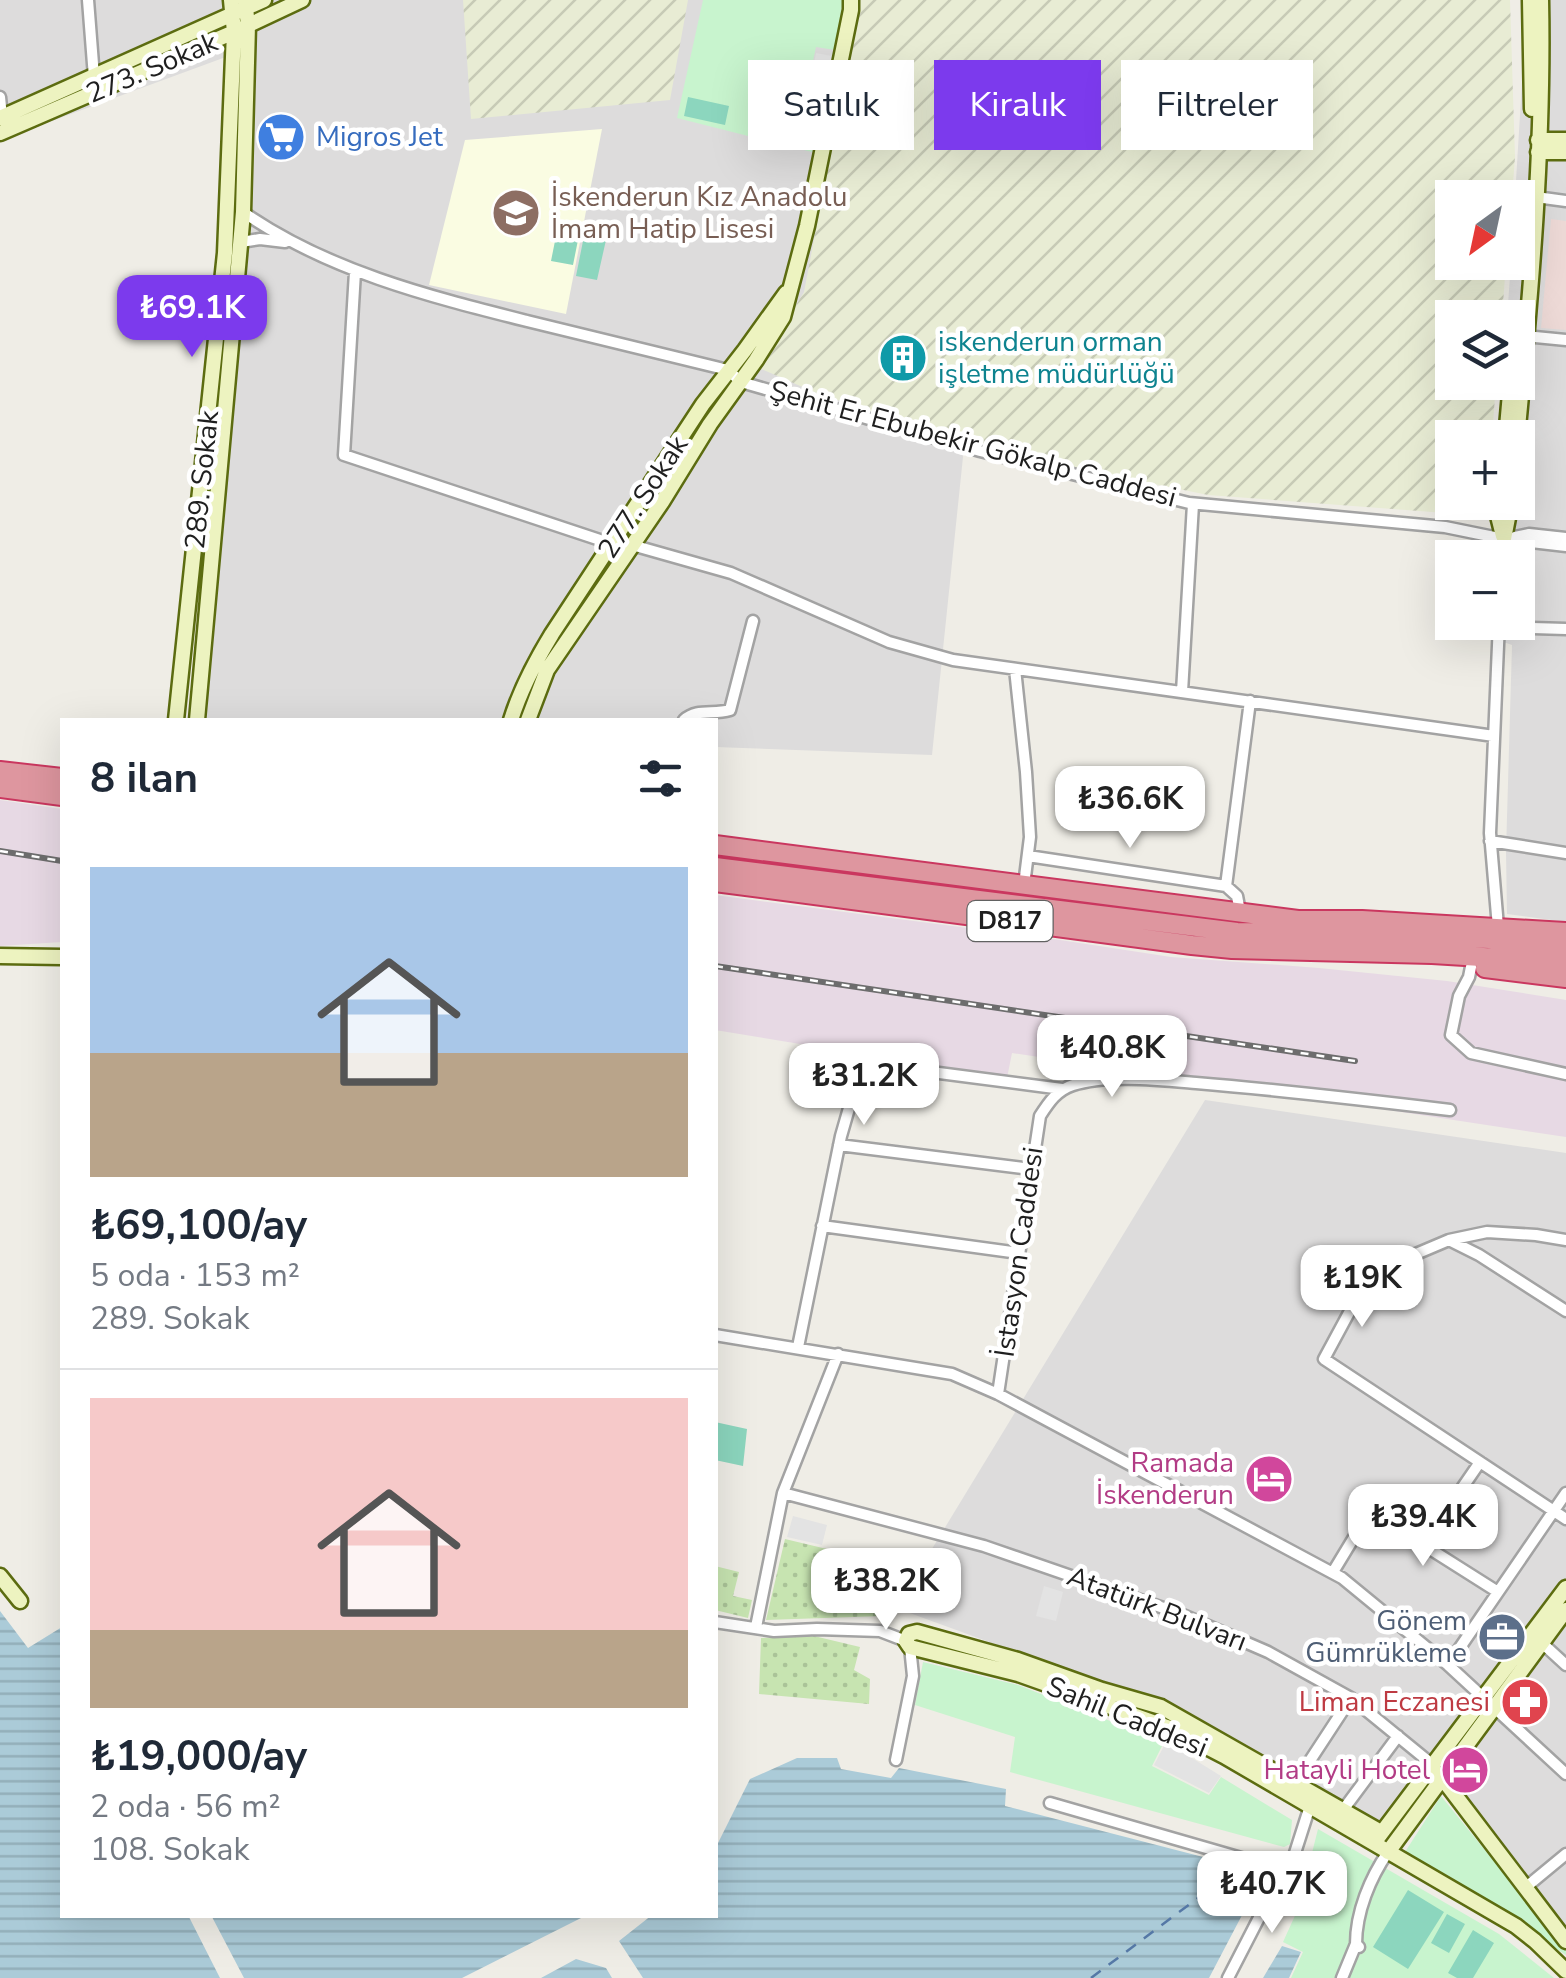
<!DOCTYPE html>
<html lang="tr">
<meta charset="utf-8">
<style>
body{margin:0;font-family:"Nunito Sans",sans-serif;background:#f2f2f3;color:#1f2937;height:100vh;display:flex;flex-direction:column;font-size:38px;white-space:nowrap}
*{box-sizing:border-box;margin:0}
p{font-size:32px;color:#747a83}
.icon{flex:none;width:55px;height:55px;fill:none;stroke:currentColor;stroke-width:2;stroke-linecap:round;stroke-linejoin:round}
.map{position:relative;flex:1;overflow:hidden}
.details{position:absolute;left:60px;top:718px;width:658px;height:1200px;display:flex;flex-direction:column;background:#fff;border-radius:0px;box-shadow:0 10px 40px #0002}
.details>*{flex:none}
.hud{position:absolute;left:748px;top:60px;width:668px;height:90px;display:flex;gap:20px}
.needle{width:65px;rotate:213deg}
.buttons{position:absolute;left:1435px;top:180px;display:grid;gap:20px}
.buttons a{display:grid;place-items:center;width:100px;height:100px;border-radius:0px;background:#fff;box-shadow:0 10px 40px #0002;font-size:50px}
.price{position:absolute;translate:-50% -85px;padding:0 22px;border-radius:20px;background:#fff;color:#222;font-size:32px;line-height:65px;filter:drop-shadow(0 2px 5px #0008)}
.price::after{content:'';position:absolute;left:50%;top:60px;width:30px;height:22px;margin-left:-15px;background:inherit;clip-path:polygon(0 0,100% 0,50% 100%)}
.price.active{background:#7c3aed;color:#fff}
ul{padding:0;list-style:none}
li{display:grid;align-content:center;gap:20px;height:530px;padding:0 30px}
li+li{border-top:2px solid #e0e1e3}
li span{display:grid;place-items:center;height:310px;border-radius:0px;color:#555}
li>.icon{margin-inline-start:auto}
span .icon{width:180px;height:180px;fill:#fffc;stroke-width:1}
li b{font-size:42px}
h2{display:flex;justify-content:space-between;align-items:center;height:120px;padding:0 30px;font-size:42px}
.tag{padding:0 35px;border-radius:0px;background:#fff;box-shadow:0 10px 40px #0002;font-size:35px;line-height:90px}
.tag.active{background:#7c3aed;color:#fff}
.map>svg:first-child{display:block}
</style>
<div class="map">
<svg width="1566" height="1978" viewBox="0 0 1566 1978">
<defs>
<pattern id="farmland-furrows" width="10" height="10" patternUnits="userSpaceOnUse" patternTransform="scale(2.5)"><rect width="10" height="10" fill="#e8ecd4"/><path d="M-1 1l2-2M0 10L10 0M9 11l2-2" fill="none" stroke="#c7cab6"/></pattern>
<pattern id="grass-dots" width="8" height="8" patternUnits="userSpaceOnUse" patternTransform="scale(2.5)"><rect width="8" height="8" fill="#c7e4b1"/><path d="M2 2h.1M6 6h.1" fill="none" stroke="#aac398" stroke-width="1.8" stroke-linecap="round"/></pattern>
<pattern id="water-rules" width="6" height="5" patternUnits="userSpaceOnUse" patternTransform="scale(2.5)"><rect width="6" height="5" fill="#abcbd8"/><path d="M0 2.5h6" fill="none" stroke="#93aeb9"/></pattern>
</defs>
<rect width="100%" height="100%" fill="#efede6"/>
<path fill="#dddcdc" d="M0,0H908L963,457L932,755L715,747V720H207L234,54L0,140Z
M1527,0H1566V922L1507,914L1506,852L1512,645L1483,635L1484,623L1518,622V558L1491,557L1495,503L1518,502V438L1499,437L1503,383L1518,382V318L1507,317L1511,263L1518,262V198L1515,197Z
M1205,1100L1566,1153V1939L1427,1766L1381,1824L1137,1696L896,1608Z"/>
<path fill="#eedad7" d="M1551,219L1566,221V330L1541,328Z"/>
<path fill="#fafce2" d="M602,129L566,314L429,285L465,140Z"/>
<path fill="#e7d9e4" d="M0,800L62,809V942L0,946Z
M715,895L1060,940L1171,957L1319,968L1447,981L1566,1000V1137L1012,1053L1007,1078L715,1030Z"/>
<path fill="url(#farmland-furrows)" d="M463,0H688L670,100L471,119Z
M860,0H1510L1515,157L1512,197L1452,198V262L1506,263L1502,317L1452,318V382L1496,383L1492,437L1452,438V502L1486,503L1485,516L1208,495L974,447L814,392L759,368L804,292Z"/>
<path fill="url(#grass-dots)" d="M785,1539L894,1565L882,1616L766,1620Z
M715,1566L739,1572L733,1596L752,1600L748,1618L715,1610Z
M814,1636L860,1647L854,1670L870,1679L869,1704L759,1694L761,1638Z"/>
<path fill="#c8f4ce" d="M703,0H843L835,50L816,47L800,122L818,128L812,152L677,118Z
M923,1662L1018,1685L1164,1742L1152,1766L1209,1795L1221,1777L1292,1820L1290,1844L1284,1847L1010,1772L1015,1737L915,1705Z
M1441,1796L1566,1950V1955L1405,1852Z
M1318,1829L1499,1934L1554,1978H1291L1303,1952L1283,1942L1298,1909Z"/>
<path fill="#8cd6be" d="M688,97L729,106L725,125L684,116Z
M559,221L581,225L573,265L551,261Z
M584,236L606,240L597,280L576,276Z
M715,1422L747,1429L743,1466L715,1460Z
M1408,1890L1444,1912L1408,1969L1373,1947Z
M1447,1914L1465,1924L1449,1953L1431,1943Z
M1473,1930L1494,1943L1473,1978H1457L1448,1973Z"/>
<path fill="#e3e3e3" d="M816,53L836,57L822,124L802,120Z
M793,1516L827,1525L822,1545L787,1537Z
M1044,1586L1063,1592L1056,1621L1036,1616Z
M1166,1742L1221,1776L1209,1793L1154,1765Z"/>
<path fill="url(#water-rules)" d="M0,1611L28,1648L62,1627V1915H188L220,1978H0Z
M797,1758H837L841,1769L891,1778L899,1768L1006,1789L1005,1806L1242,1867L1251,1898L1209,1978H643L619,1941L652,1915H715V1849L750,1779Z
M211,1915H587L462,1978H244Z
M1282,1946L1301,1952L1289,1978H1263Z
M576,1959L606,1968L612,1978H541Z"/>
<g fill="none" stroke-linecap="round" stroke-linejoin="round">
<path stroke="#5578a6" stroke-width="2.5" stroke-dasharray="12 10" stroke-linecap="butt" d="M1091,1978L1246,1862"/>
<g stroke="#a3a3a3" stroke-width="15">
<path id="street" d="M88,0L94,77
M0,97L2,117
M1536,197L1566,201
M243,212C328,271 428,296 527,321C594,337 661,354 728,370L741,382L980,451L1189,503L1445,527L1504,539L1566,546
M241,242L260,239L285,242
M355,272L344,455L612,544L632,545L731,573L889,642L953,660L1494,736
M1525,336L1566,340
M1515,537L1529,534L1566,538
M1503,558L1504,539
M1499,627L1566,629
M1015,669L1026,772L1030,837L1024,885
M1182,692L1193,504
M684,720C697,708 713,715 730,710L753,621
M1490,841L1566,853
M1028,856L1226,886L1237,896L1240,912
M1226,886L1250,701
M1498,927L1490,833L1499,622
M1471,967L1469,977L1459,996L1451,1035L1471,1053L1566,1074
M839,1145L1031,1169
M822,1226L1019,1253
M1449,1240L1479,1255L1566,1311
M1566,1240L1536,1235L1487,1232L1449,1240L1397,1262L1365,1283L1324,1359L1566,1519
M715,1335L952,1374L998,1394L1342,1578L1448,1665L1566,1774
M798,1347L841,1136L862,1063L1062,1089
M838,1354L783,1493L984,1546L1178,1613L1268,1652L1351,1698L1433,1765
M998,1394L1040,1116C1049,1102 1057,1090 1073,1085C1106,1074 1161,1080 1196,1083C1281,1090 1366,1100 1450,1110
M1423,1545L1480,1462
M1333,1572L1370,1511L1498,1592
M715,1622L774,1631L817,1629L880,1631L906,1641
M756,1627L783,1493
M1542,1643L1566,1665
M1448,1665L1566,1493
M896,1760L913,1676L910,1647
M1296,1782L1351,1698
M1050,1803L1248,1860L1287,1878L1310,1806
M1343,1810L1398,1736
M1525,1888L1566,1854
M1356,1944C1356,1912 1370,1878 1388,1852
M1228,1978L1281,1875
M1342,1978L1356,1944L1359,1947"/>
</g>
<g stroke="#5c6c10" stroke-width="19">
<path id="secondary" d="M1530,0L1532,109
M0,118L264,0
M0,133L234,32L302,0
M1538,140H1566
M1538,152H1566
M1506,438L1511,382
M1517,438C1531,292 1544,146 1541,0
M1500,502L1498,516L1503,536
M1504,539L1511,502
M176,720L225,253L234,32L231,0
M197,720L243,212L248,25L245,0
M511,720C521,688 535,662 552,634L703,404L745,350L786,293
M528,720L547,670L662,502L710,424L756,360L783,317L807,226L851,10V0
M0,956L62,957
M0,1576L20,1601
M1439,1774L1566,1941
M1381,1832L1161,1707L1102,1690L1018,1660L917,1632L909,1634L906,1641L910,1647L1018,1674L1170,1728L1224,1756L1516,1926L1535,1941L1566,1971
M1377,1839L1566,1588
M1388,1852L1566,1610"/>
</g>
<g stroke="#ca375f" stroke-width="22">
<path id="highway" d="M0,771L62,778
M0,788L62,796
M715,845L1298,920H1362L1566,932
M715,867L1237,932L1437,937L1489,939L1566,949
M715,882L1192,945L1232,949L1432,954L1566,962
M1485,968L1566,978"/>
</g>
<use href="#street" stroke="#fff" stroke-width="10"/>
<use href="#secondary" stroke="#edf3c0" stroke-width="14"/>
<use href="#highway" stroke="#de969f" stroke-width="18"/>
<g stroke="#6d6d6d" stroke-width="6">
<path id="rail" d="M0,851L62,861
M715,966L1355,1061"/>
</g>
<use href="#rail" stroke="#fff" stroke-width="2.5" stroke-dasharray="8" stroke-linecap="butt"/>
</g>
<defs>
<g id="supermarket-disc" transform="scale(2.5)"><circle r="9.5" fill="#3f7fe0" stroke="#fff"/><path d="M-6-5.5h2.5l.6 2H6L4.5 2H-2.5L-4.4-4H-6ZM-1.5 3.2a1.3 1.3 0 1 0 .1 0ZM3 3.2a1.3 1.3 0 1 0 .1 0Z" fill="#fff"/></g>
<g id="school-disc" transform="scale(2.5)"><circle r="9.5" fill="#8d6e63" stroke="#fff"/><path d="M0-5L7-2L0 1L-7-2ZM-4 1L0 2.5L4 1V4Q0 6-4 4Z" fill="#fff"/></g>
<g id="building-disc" transform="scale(2.5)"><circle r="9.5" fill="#0f9aa8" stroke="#fff"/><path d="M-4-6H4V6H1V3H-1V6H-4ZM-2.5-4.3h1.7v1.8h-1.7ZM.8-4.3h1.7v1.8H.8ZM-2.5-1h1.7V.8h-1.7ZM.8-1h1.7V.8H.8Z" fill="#fff"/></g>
<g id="hotel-disc" transform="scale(2.5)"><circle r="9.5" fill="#d1479c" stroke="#fff"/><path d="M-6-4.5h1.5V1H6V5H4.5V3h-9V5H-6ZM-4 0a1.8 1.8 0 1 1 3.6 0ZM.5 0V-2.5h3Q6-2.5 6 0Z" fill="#fff"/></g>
<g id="office-disc" transform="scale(2.5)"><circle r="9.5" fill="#5c6f8a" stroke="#fff"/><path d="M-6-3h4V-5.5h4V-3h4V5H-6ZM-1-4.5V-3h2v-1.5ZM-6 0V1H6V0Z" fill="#fff"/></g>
<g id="pharmacy-disc" transform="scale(2.5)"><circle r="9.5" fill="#e0444e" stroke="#fff"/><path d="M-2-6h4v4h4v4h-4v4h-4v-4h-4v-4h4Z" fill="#fff"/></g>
</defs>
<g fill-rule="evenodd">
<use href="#supermarket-disc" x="281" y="137"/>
<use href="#school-disc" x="516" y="213"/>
<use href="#building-disc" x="903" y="358"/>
<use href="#hotel-disc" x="1269" y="1479"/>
<use href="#office-disc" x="1502" y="1637"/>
<use href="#pharmacy-disc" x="1525" y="1702"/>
<use href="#hotel-disc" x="1465" y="1770"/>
</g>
<g text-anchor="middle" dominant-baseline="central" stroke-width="9" stroke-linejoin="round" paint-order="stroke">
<rect fill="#fff" stroke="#626262" stroke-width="2.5" x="967.5" y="901" width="85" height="40" rx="8"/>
<g font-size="25" font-weight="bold" fill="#1f1f1f">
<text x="1010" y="921">D817</text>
</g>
<g font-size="28" fill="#1f1f1f" stroke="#fff">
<text transform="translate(152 68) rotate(-23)">273. Sokak</text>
<text transform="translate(973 444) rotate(15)">Şehit Er Ebubekir Gökalp Caddesi</text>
<text transform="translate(202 480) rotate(-84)">289. Sokak</text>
<text transform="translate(643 497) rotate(-57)">277. Sokak</text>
<text transform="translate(1019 1252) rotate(-82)">İstasyon Caddesi</text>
<text transform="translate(1157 1609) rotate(21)">Atatürk Bulvarı</text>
<text transform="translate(1127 1717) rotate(22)">Sahil Caddesi</text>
</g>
<g font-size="28" fill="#366cbe" stroke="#fff" text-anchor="start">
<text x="316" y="137">Migros Jet</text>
</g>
<g font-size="28" fill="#785e54" stroke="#fff" text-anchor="start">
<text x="551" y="197">İskenderun Kız Anadolu<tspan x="551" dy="32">İmam Hatip Lisesi</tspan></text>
</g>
<g font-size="28" fill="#0d838f" stroke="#fff" text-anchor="start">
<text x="938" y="342">iskenderun orman<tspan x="938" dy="32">işletme müdürlüğü</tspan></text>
</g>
<g font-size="28" fill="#b23c85" stroke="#fff" text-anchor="end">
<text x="1234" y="1463">Ramada<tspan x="1234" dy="32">İskenderun</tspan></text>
<text x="1430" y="1770">Hatayli Hotel</text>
</g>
<g font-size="28" fill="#4e5e75" stroke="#fff" text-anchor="end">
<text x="1467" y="1621">Gönem<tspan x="1467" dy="32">Gümrükleme</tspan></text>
</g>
<g font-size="28" fill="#be3a42" stroke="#fff" text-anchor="end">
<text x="1490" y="1702">Liman Eczanesi</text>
</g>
</g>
</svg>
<div class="buttons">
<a><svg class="needle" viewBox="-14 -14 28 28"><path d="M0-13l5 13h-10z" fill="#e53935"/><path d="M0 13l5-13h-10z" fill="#747a83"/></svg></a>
<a><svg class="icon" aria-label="layers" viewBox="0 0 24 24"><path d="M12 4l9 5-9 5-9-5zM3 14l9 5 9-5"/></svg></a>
<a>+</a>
<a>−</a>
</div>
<b class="price active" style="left:192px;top:360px">₺69.1K</b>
<b class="price" style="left:1130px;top:851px">₺36.6K</b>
<b class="price" style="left:1112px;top:1100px">₺40.8K</b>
<b class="price" style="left:864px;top:1128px">₺31.2K</b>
<b class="price" style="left:1362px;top:1330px">₺19K</b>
<b class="price" style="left:1423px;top:1569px">₺39.4K</b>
<b class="price" style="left:886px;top:1633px">₺38.2K</b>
<b class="price" style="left:1272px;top:1936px">₺40.7K</b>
<div class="hud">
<a class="tag">Satılık</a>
<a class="tag active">Kiralık</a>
<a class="tag">Filtreler</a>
</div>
<section class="details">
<h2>8 ilan<svg class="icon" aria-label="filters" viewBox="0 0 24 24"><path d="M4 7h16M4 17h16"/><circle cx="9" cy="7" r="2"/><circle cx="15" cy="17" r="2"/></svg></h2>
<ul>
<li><span style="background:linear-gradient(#a9c7e8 60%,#b9a48a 0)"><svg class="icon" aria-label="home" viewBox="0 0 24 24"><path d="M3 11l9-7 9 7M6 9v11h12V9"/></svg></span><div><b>₺69,100/ay</b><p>5 oda · 153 m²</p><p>289. Sokak</p></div></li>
<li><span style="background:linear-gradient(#f6c9c9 75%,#b9a48a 0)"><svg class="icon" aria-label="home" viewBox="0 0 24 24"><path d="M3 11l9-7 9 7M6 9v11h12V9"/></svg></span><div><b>₺19,000/ay</b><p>2 oda · 56 m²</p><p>108. Sokak</p></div></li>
</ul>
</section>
</div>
